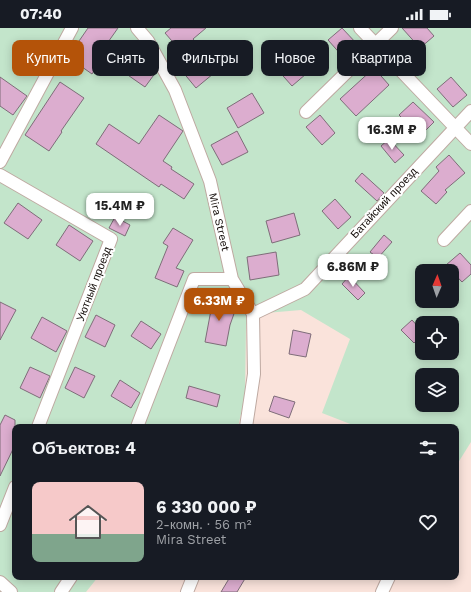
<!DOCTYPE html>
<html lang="ru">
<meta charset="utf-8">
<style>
body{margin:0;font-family:"Work Sans",sans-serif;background:#20242c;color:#f1f3f6;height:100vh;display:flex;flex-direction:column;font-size:15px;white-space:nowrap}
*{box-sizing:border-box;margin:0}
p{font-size:13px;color:#9ea1a6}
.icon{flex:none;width:22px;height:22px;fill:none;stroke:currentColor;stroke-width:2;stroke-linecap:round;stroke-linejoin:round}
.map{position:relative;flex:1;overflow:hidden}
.panel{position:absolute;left:12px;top:396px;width:447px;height:156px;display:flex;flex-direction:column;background:#171b24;border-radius:8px;box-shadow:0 2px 10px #0003}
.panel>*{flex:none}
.guide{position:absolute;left:12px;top:12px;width:447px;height:36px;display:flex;gap:8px}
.needle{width:26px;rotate:2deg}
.buttons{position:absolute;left:415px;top:236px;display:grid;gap:8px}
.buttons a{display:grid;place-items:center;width:44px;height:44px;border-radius:8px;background:#171b24;box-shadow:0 2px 10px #0003;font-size:20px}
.price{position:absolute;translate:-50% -34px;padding:0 9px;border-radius:8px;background:#fff;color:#222;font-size:13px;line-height:26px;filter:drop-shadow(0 1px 2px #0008)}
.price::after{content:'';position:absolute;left:50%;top:24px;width:12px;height:9px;margin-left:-6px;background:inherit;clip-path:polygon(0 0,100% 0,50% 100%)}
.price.current{background:#b45309;color:#fff}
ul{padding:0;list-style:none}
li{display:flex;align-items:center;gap:12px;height:100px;padding:0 20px}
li+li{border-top:1px solid #363941}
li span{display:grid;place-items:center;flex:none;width:112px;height:80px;border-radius:8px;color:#555}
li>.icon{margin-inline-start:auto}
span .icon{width:48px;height:48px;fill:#fffc;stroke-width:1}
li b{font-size:17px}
h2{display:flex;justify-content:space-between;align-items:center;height:48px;padding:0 20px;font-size:17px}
.chip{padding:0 14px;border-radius:8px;background:#171b24;box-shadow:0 2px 10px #0003;font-size:14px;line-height:36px}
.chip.current{background:#b45309;color:#fff}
.status{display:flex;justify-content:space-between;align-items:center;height:28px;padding:0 20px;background:#171b24;direction:ltr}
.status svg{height:11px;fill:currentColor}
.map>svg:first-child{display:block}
</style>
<div class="status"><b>07:40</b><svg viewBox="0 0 49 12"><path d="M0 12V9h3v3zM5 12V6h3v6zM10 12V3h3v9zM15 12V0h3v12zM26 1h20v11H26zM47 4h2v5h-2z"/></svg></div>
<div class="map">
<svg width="471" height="564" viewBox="0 0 471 564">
<rect width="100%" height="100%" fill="#fae3db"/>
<path fill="#c3e5cb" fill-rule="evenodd" d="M0,0H471V414L456,438V399H358L322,385L350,311L301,282L253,286L246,297L245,368L238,399H15V549H98L86,564H0ZM422,243H452V273H422ZM422,295H452V325H422ZM422,347H452V377H422Z"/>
<path fill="#dcadcf" stroke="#7e6d79" d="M88,0H118L101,24L105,26L92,46L68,29Z
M171,0H206L193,11L219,41L196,60L182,43L191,35L165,5Z
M342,0L358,17L344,30L328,12Z
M402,0H427L434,8L420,20Z
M135,23L151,34L156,44L145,59L122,43Z
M290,28L306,46L292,58L276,40Z
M374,40L389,57L356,88L340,71Z
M0,49L27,68L13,87L0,78Z
M451,49L467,67L453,79L437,61Z
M60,54L84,70L61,103L62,104L49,123L25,107Z
M252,65L264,85L238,100L227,80Z
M413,74L434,94L420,108L399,87Z
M159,87L183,103L163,133L172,139L171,141L194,156L184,171L161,156L159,159L96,116L109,96L139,116Z
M320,87L335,105L322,117L306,99Z
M237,103L248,124L222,137L211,117Z
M389,111L404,127L395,135L381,118Z
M449,127L465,145L445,162L447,164L436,176L421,163L439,143L436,139Z
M362,145L384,165L377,173L355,153Z
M335,171L351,189L338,201L322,183Z
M18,175L42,192L28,211L4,195Z
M294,185L300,207L272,215L266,193Z
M115,189L130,197L125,208L109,200Z
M69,197L93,213L80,233L56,217Z
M173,200L193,212L176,240L184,243L177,259L155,250L168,218L163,215Z
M384,207L392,214L378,230L370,224Z
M276,224L279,247L250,252L247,229Z
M460,225L471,237V246L462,254L446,237Z
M349,248L365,265L358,272L342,256Z
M209,270L236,280L230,297L226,318L205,314L211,282L206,280Z
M0,274L16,282L0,312Z
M96,287L115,297L105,319L85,309Z
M42,289L67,303L56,324L31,310Z
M412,292L422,303V307L414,315L401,302Z
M141,293L161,306L151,321L131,308Z
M293,302L311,306L306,329L289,326Z
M30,339L50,348L40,370L20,360Z
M75,339L95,348L84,370L65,360Z
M120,352L140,365L131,380L111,368Z
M189,358L220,367L217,379L186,370Z
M274,368L295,374L289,390L269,383Z
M5,387L15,392V417L0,448V397Z
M230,549H246L237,564H221Z"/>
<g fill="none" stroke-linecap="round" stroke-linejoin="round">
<g stroke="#bea9a1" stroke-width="14">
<path id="street" d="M137,0L148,13L175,62L210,153L232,251L253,286L254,346L246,399
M360,0L471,116
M306,84L392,0
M0,134L72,0
M0,147L111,211L38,399
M444,212L471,183
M253,286L305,261L471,83
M137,399L194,251H232
M0,497L15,459
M0,554L11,564
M61,564L71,549
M187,564L193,549
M382,564L389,549"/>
</g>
<use href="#street" stroke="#fff" stroke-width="12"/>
</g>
<g text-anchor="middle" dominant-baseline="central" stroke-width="4" stroke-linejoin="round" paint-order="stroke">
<g font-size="11" fill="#140d0a" stroke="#fff">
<text transform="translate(384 175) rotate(-47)">Батайский проезд</text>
<text transform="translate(219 194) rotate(77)">Mira Street</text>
<text transform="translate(94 256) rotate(-69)">Уютный проезд</text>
</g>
</g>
</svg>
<div class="buttons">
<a><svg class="needle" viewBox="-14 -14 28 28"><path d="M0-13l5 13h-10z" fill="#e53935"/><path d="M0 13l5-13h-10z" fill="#9ea1a6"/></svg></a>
<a><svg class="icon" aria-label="locate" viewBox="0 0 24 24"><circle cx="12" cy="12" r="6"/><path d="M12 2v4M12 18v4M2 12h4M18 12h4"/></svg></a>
<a><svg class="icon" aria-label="layers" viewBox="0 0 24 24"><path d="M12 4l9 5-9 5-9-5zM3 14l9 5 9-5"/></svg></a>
</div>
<b class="price" style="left:392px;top:123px">16.3M ₽</b>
<b class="price" style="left:120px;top:199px">15.4M ₽</b>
<b class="price" style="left:353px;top:260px">6.86M ₽</b>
<b class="price current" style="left:219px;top:294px">6.33M ₽</b>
<div class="guide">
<a class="chip current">Купить</a>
<a class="chip">Снять</a>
<a class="chip">Фильтры</a>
<a class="chip">Новое</a>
<a class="chip">Квартира</a>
</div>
<section class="panel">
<h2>Объектов: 4<svg class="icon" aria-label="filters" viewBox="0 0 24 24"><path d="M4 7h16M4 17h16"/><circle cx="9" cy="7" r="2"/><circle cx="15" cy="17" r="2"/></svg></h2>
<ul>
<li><span style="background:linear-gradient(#f6c9c9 65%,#7fa58c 0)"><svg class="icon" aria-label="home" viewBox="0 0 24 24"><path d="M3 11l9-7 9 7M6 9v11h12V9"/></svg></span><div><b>6 330 000 ₽</b><p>2-комн. · 56 m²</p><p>Mira Street</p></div><svg class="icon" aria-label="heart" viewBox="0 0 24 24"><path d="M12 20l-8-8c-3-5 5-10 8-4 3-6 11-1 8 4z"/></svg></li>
</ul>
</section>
</div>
